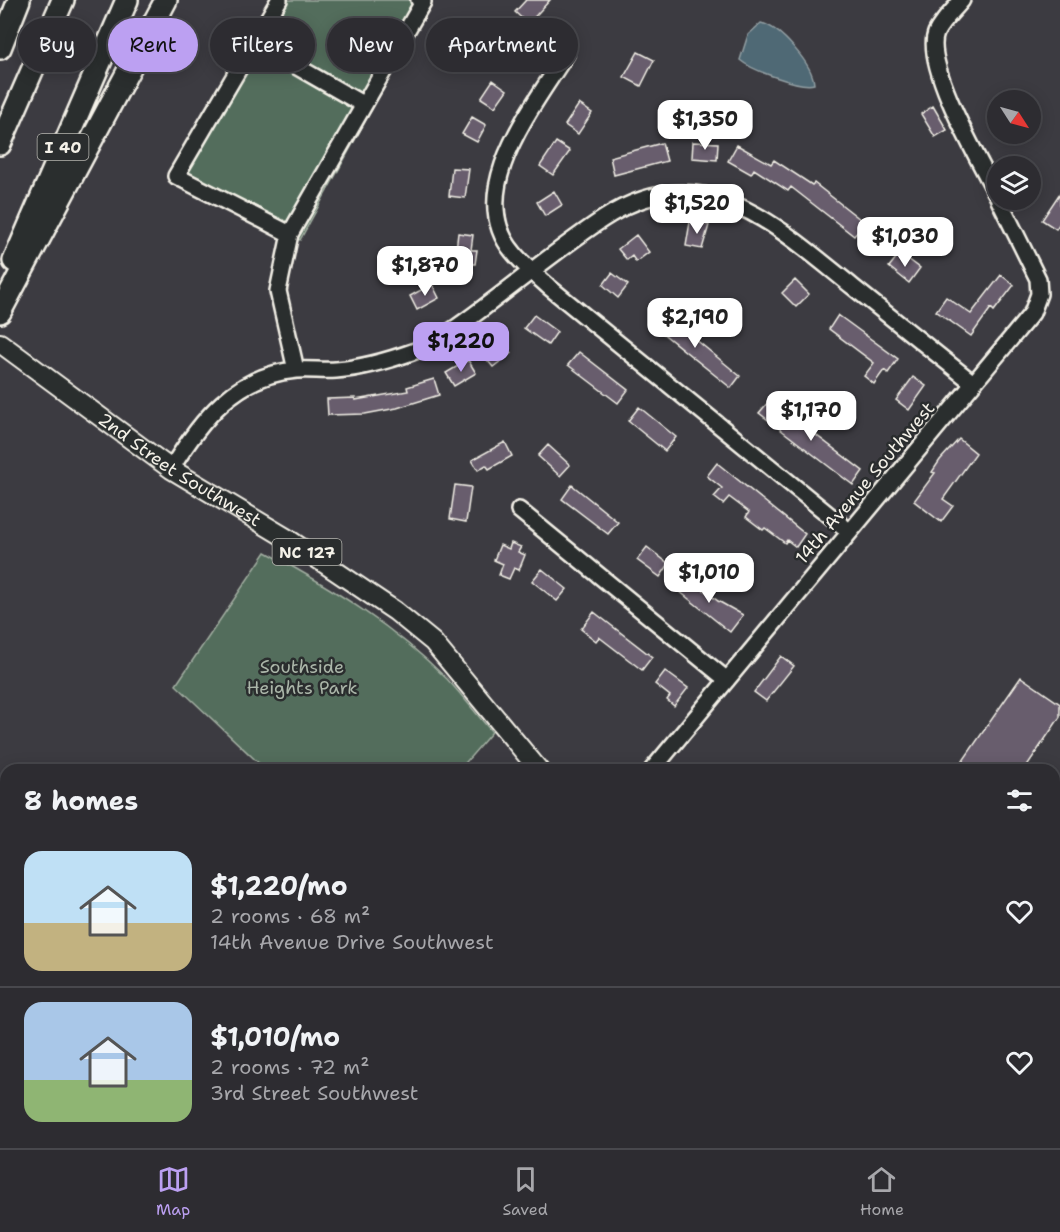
<!DOCTYPE html>
<meta charset="utf-8">
<style>
body{margin:0;font-family:"Shantell Sans",sans-serif;background:#353439;color:#f1f3f6;height:100vh;display:flex;flex-direction:column;font-size:22px;white-space:nowrap}
*{box-sizing:border-box;margin:0}
p{font-size:20px;color:#a7a7ab}
.icon{flex:none;width:33px;height:33px;fill:none;stroke:currentColor;stroke-width:2;stroke-linecap:round;stroke-linejoin:round}
.map{position:relative;flex:1;overflow:hidden}
.details{position:absolute;left:0px;top:764px;width:1060px;height:386px;display:flex;flex-direction:column;background:#2d2c31;border-radius:18px 18px 0 0;box-shadow:0 3px 15px #0003,0 0 0 2px #48484d}
.details>*{flex:none}
.top-card{position:absolute;left:18px;top:18px;width:600px;height:54px;display:flex;gap:12px}
.needle{width:39px;rotate:126deg}
.tools{position:absolute;left:987px;top:90px;display:grid;gap:12px}
.tools a{display:grid;place-items:center;width:54px;height:54px;border-radius:50%;background:#2d2c31;box-shadow:0 3px 15px #0003,0 0 0 2px #48484d;font-size:30px}
.price{position:absolute;translate:-50% -51px;padding:0 14px;border-radius:12px;background:#fff;color:#222;font-size:20px;line-height:39px;filter:drop-shadow(0 2px 3px #0008)}
.price::after{content:'';position:absolute;left:50%;top:36px;width:18px;height:14px;margin-left:-9px;background:inherit;clip-path:polygon(0 0,100% 0,50% 100%)}
.price.on{background:#bca0f2;color:#111}
ul{padding:0;list-style:none}
li{display:flex;align-items:center;gap:18px;height:150px;padding:0 24px}
li+li{border-top:2px solid #48484d}
li span{display:grid;place-items:center;flex:none;width:168px;height:120px;border-radius:18px;color:#555}
li>.icon{margin-inline-start:auto}
span .icon{width:72px;height:72px;fill:#fffc;stroke-width:1}
li b{font-size:26px}
h2{display:flex;justify-content:space-between;align-items:center;height:72px;padding:0 24px;font-size:26px}
.tag{padding:0 21px;border-radius:27px;background:#2d2c31;box-shadow:0 3px 15px #0003,0 0 0 2px #48484d;font-size:21px;line-height:54px}
.tag.on{background:#bca0f2;color:#111}
.tab-bar{display:flex;justify-content:space-around;align-items:center;height:84px;border-top:2px solid #48484d;background:#2d2c31;font-size:16px;color:#a7a7ab}
.tab-bar a{display:grid;justify-items:center;gap:3px}
.tab-bar .on{color:#bca0f2}
.map>svg:first-child{display:block}
</style>
<div class="map">
<svg width="1060" height="1148" viewBox="0 0 1060 1148">
<rect width="100%" height="100%" fill="#3c3b41"/>
<filter id="ink" filterUnits="userSpaceOnUse"><feTurbulence type="fractalNoise" baseFrequency=".0167" numOctaves="2"/><feDisplacementMap in="SourceGraphic" scale="12" xChannelSelector="R" yChannelSelector="G"/><feConvolveMatrix kernelMatrix="1 2 1 2 8 2 1 2 1" color-interpolation-filters="sRGB"/></filter>
<g filter="url(#ink)">
<path fill="#526d5c" stroke="#a3afa2" stroke-width="1.5" d="M283,0H432L300,240L185,177Z
M266,552C332,588 394,626 447,679C463,696 477,715 492,732L460,769H265L176,685Z"/>
<path fill="#506975" stroke="#929fa3" stroke-width="1.5" d="M761,23C780,27 813,65 814,84C800,88 751,70 740,60L748,35Z"/>
<path fill="#675d6d" stroke="#f4f1e8" stroke-width="1.5" d="M526,0H550L528,24L515,12Z
M511,37L523,43L518,54L524,56L512,71L497,64Z
M638,52L654,60L641,86L624,77Z
M493,80L507,90L495,107L481,98Z
M579,104L592,113L578,134L565,125Z
M933,106L947,130L935,137L921,114Z
M472,117L486,125L477,142L462,134Z
M556,142L570,151L553,175L540,166Z
M693,142L718,143L717,160L692,158Z
M662,143L667,161L614,175L610,157Z
M737,145L771,164L774,160L812,185L814,183L865,223L854,236L791,187L788,191L754,169L751,174L728,161Z
M452,168L469,169L465,198L449,196Z
M554,191L562,205L545,216L537,202Z
M1060,193V223L1056,229L1042,220Z
M690,222L709,225L702,249L686,246Z
M458,233L473,235L471,250H477L475,264H471L469,277L453,275Z
M636,235L649,252L636,262L632,256L627,260L618,249Z
M900,253L920,268L909,283L889,267Z
M612,273L628,285L618,298L603,285Z
M1001,275L1014,285L994,311L991,308L971,336L936,311L946,297L971,314Z
M795,280L809,294L796,307L782,293Z
M432,284L439,298L417,310L410,296Z
M660,310L740,376L731,388L650,323Z
M534,315L557,332L548,345L524,328Z
M838,315L898,359L888,373L884,370L874,384L864,376L874,363L829,329Z
M501,340L511,353L493,367L483,355Z
M579,352L628,390L618,403L568,365Z
M468,360L476,373L454,386L446,373Z
M913,377L926,386L909,410L896,400Z
M434,379L439,395L397,408L365,414L328,415L327,399L355,398V400L408,391L407,387Z
M770,400L863,471L853,485L759,413Z
M639,407L676,437L665,451L628,421Z
M959,439L976,453L943,499L953,506L941,522L914,501L935,473L932,472L940,460Z
M505,442L512,456L489,469L486,465L478,470L472,460Z
M548,445L570,465L560,476L538,456Z
M717,463L805,534L796,547L787,540L785,543L765,528L763,530L746,517L749,512L729,497L723,504L714,497L722,488L707,476Z
M455,485L471,487L466,522L450,519Z
M572,485L618,522L608,534L562,499Z
M511,543L521,547L518,552L525,555L519,570L514,568L509,579L499,575L503,564L494,560L500,545L509,549Z
M647,547L669,564L660,577L637,560Z
M542,569L567,589L557,601L532,581Z
M684,575L718,601L743,615L730,632L674,587Z
M594,612L652,657L642,670L599,637L596,641L581,629Z
M781,656L794,666L766,701L754,692Z
M665,671L688,688L674,706L667,700L670,696L655,684Z
M1021,677L1060,704V717L1024,770H966L960,765Z"/>
<g fill="none" stroke-linecap="round" stroke-linejoin="round">
<g stroke="#f4f1e8" stroke-width="20">
<path id="minor" d="M279,0L176,176L290,234
M962,0C954,10 941,22 936,33C923,65 982,165 998,197
M254,42L364,105
M566,54C534,106 463,192 513,252C523,265 537,276 549,287L850,532
M296,370L278,291L290,234L423,2L419,0
M171,469C200,421 236,374 297,370C310,369 323,371 336,370C363,368 390,360 415,351C443,339 467,320 491,302C528,274 565,244 603,219C703,153 778,227 853,287C893,319 933,351 973,383
M519,510L727,680
M652,770L1032,313L1039,294L1038,279L999,200
M3,907L6,910
M1054,947H1060
M1054,980L1060,995
M178,1143L182,1148"/>
</g>
<g stroke="#f4f1e8" stroke-width="22">
<g id="major">
<path id="s1" d="M0,343L171,469L288,539L395,611L433,642L539,770"/>
<path d="M1054,853L1060,849"/>
<path d="M720,1143L721,1148"/>
</g>
</g>
<g stroke="#f4f1e8" stroke-width="26">
<path id="highway" d="M0,48L19,0
M0,144L63,0
M14,261L127,0
M0,312L166,0"/>
</g>
<use href="#minor" stroke="#2a2d2e" stroke-width="15"/>
<use href="#major" stroke="#2a2d2e" stroke-width="18"/>
<use href="#highway" stroke="#2a2d2e" stroke-width="21"/>
</g>
</g>
<g text-anchor="middle" dominant-baseline="central" stroke-width="5" stroke-linejoin="round" paint-order="stroke">
<g fill="#2a2d2e" stroke="#b7b6b0" stroke-width="1.5">
<rect x="37.5" y="134" width="51" height="26" rx="4.5"/>
<rect x="272.5" y="539" width="69" height="26" rx="4.5"/>
</g>
<g font-size="16" font-weight="bold" fill="#f4f1e8">
<text x="63" y="147">I 40</text>
<text x="307" y="552">NC 127</text>
</g>
<g font-size="18" fill="#f4f1e8" stroke="#2a2d2e">
<text stroke="none"><textPath href="#s1" startOffset="220">2nd Street Southwest</textPath></text>
<text transform="translate(865 483) rotate(-50)">14th Avenue Southwest</text>
</g>
<g font-size="18" fill="#abb6a9" stroke="#2a2d2e">
<text x="302" y="667">Southside<tspan x="302" dy="21">Heights Park</tspan></text>
</g>
</g>
</svg>
<div class="tools">
<a><svg class="needle" viewBox="-14 -14 28 28"><path d="M0-13l5 13h-10z" fill="#e53935"/><path d="M0 13l5-13h-10z" fill="#a7a7ab"/></svg></a>
<a><svg class="icon" aria-label="layers" viewBox="0 0 24 24"><path d="M12 4l9 5-9 5-9-5zM3 14l9 5 9-5"/></svg></a>
</div>
<b class="price" style="left:705px;top:151px">$1,350</b>
<b class="price" style="left:697px;top:235px">$1,520</b>
<b class="price" style="left:905px;top:268px">$1,030</b>
<b class="price" style="left:425px;top:297px">$1,870</b>
<b class="price" style="left:695px;top:349px">$2,190</b>
<b class="price on" style="left:461px;top:373px">$1,220</b>
<b class="price" style="left:811px;top:442px">$1,170</b>
<b class="price" style="left:709px;top:604px">$1,010</b>
<div class="top-card">
<a class="tag">Buy</a>
<a class="tag on">Rent</a>
<a class="tag">Filters</a>
<a class="tag">New</a>
<a class="tag">Apartment</a>
</div>
<section class="details">
<h2>8 homes<svg class="icon" aria-label="filters" viewBox="0 0 24 24"><path d="M4 7h16M4 17h16"/><circle cx="9" cy="7" r="2"/><circle cx="15" cy="17" r="2"/></svg></h2>
<ul>
<li><span style="background:linear-gradient(#bfe0f5 60%,#c2b280 0)"><svg class="icon" aria-label="home" viewBox="0 0 24 24"><path d="M3 11l9-7 9 7M6 9v11h12V9"/></svg></span><div><b>$1,220/mo</b><p>2 rooms · 68 m²</p><p>14th Avenue Drive Southwest</p></div><svg class="icon" aria-label="heart" viewBox="0 0 24 24"><path d="M12 20l-8-8c-3-5 5-10 8-4 3-6 11-1 8 4z"/></svg></li>
<li><span style="background:linear-gradient(#a9c7e8 65%,#8fb573 0)"><svg class="icon" aria-label="home" viewBox="0 0 24 24"><path d="M3 11l9-7 9 7M6 9v11h12V9"/></svg></span><div><b>$1,010/mo</b><p>2 rooms · 72 m²</p><p>3rd Street Southwest</p></div><svg class="icon" aria-label="heart" viewBox="0 0 24 24"><path d="M12 20l-8-8c-3-5 5-10 8-4 3-6 11-1 8 4z"/></svg></li>
</ul>
</section>
</div>
<nav class="tab-bar">
<a class="on"><svg class="icon" aria-label="map" viewBox="0 0 24 24"><path d="M3 6l6-2 6 2 6-2v14l-6 2-6-2-6 2zM9 4v14M15 6v14"/></svg>Map</a>
<a><svg class="icon" aria-label="saved" viewBox="0 0 24 24"><path d="M7 4h10v16l-5-4-5 4z"/></svg>Saved</a>
<a><svg class="icon" aria-label="home" viewBox="0 0 24 24"><path d="M3 11l9-7 9 7M6 9v11h12V9"/></svg>Home</a>
</nav>
